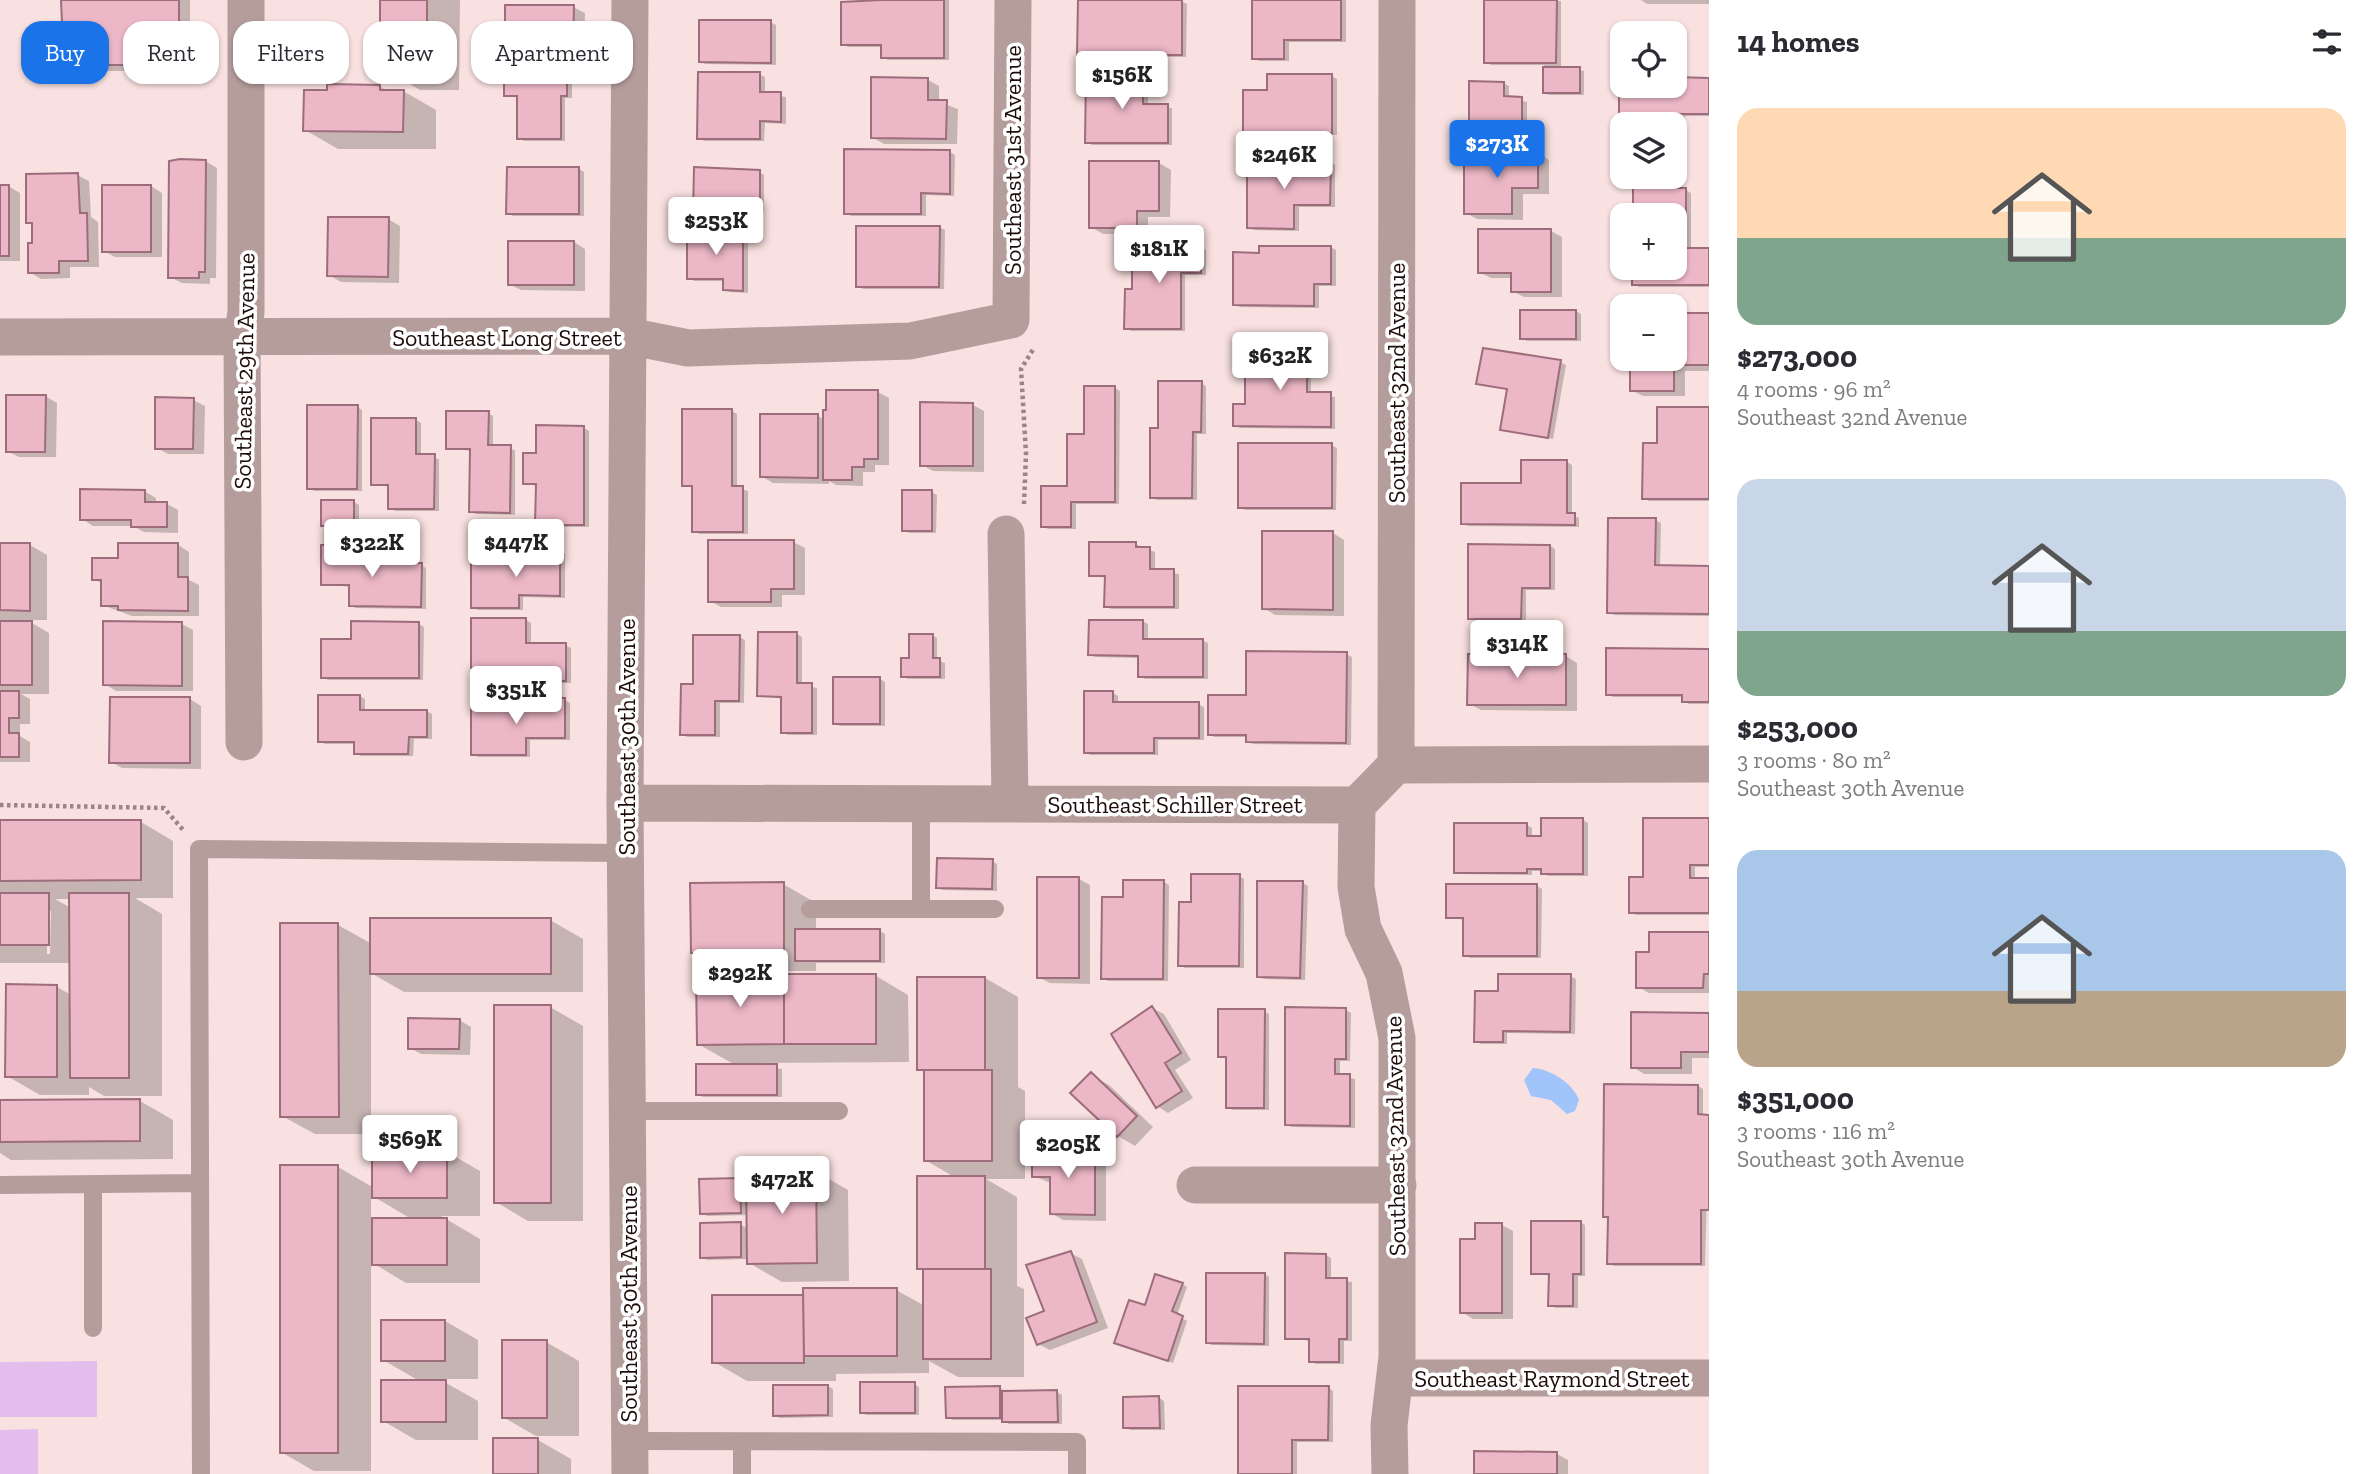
<!DOCTYPE html>
<meta charset="utf-8">
<style>
body{margin:0;font-family:"Zilla Slab",serif;background:#f2f2f3;color:#2b2b33;height:100vh;display:flex;flex-direction:column;font-size:26px;white-space:nowrap}
*{box-sizing:border-box;margin:0}
p{font-size:23px;color:#7c7c81}
.icon{flex:none;width:38px;height:38px;fill:none;stroke:currentColor;stroke-width:2;stroke-linecap:round;stroke-linejoin:round}
.map{position:relative;flex:1;overflow:hidden}
.drawer{display:flex;flex-direction:column;background:#fff;width:665px}
.drawer>*{flex:none}
.guide{position:absolute;left:21px;top:21px;width:665px;height:63px;display:flex;gap:14px}
.controls{position:absolute;left:1610px;top:21px;display:grid;gap:14px}
.controls a{display:grid;place-items:center;width:77px;height:77px;border-radius:14px;background:#fff;box-shadow:0 2px 5px #0004;font-size:35px}
.price{position:absolute;translate:-50% -60px;padding:0 16px;border-radius:7px;background:#fff;color:#222;font-size:23px;line-height:46px;filter:drop-shadow(0 2px 4px #0008)}
.price::after{content:'';position:absolute;left:50%;top:42px;width:21px;height:16px;margin-left:-10px;background:inherit;clip-path:polygon(0 0,100% 0,50% 100%)}
.price.selected{background:#1a73e8;color:#fff}
ul{padding:0;list-style:none}
li{display:grid;align-content:center;gap:14px;height:371px;padding:0 28px}
li span{display:grid;place-items:center;height:217px;border-radius:21px;color:#555}
li>.icon{margin-inline-start:auto}
span .icon{width:126px;height:126px;fill:#fffc;stroke-width:1}
li b{font-size:30px}
h2{display:flex;justify-content:space-between;align-items:center;height:84px;padding:0 28px;font-size:30px}
.tag{padding:0 24px;border-radius:21px;background:#fff;box-shadow:0 2px 5px #0004;font-size:24px;line-height:63px}
.tag.selected{background:#1a73e8;color:#fff}
main{display:flex;flex:1;min-height:0}
.map>svg:first-child{display:block}
</style>
<main>
<div class="map">
<svg width="1709" height="1474" viewBox="0 0 1709 1474">
<rect width="100%" height="100%" fill="#f8e1e0"/>
<path fill="#e3beed" d="M97,1361V1417H0V1362Z
M38,1429V1474H0V1430Z"/>
<path fill="#a1c4fa" d="M1533,1068C1550,1069 1573,1083 1579,1100L1575,1111L1567,1114L1551,1100L1531,1096L1524,1080Z"/>
<path fill="#0003" fill-rule="evenodd" d="M63,0H190V32H170V38H178L190,44V62H169V71H98L87,64V29H75L63,22Z
M382,0H460L459,90H420L387,71V51L382,48Z
M883,0H949V60H888L883,57V47H848L843,44Z
M1253,0H1346V42H1289V61H1259L1253,58Z
M1486,0L1561,1V68L1584,71V95H1549L1544,92V65H1491L1486,62Z
M1641,0H1709V4H1647Z
M1181,1L1187,4L1186,57H1084L1079,54Z
M573,7L585,13L584,58H518L507,51Z
M770,22L776,25V65L705,64L700,61Z
M759,74L765,77V94L786,97V124L765,123L764,141H704L699,138Z
M1142,74L1148,77V105L1172,108V145H1092L1087,142Z
M1332,76L1337,79V135H1249L1244,132L1269,92Z
M567,77L572,80V98H565V141H524L519,138V98L505,95Z
M1675,79L1709,80V116H1685V136H1675V124H1622L1621,132V95H1664V86H1675Z
M928,80L939,86V102L958,109L957,144H884L872,137Z
M1503,83L1509,86V98L1527,102V131H1476L1471,128Z
M379,86L388,91H403L436,110V149H338L305,130L328,91Z
M950,152L955,155L954,196L926,195V216H851L846,213Z
M1538,153L1549,160V194H1523V220L1477,219L1466,213Z
M205,161L217,168L216,278H210V284L182,283L170,277Z
M1091,162L1159,163L1171,170L1170,217H1148V234H1103L1091,227Z
M1330,162L1335,165V207H1299V231L1254,230L1249,227Z
M579,169L584,172V216H513L508,213Z
M759,172L764,175V212H734V217H700L695,214Z
M77,175L89,181L91,217L98,222L99,267H70V278L41,279L29,272L34,226L28,222Z
M8,186L20,193V261H0V187Z
M151,186L162,193V257H115L104,251Z
M1634,190H1686L1691,193V250H1709V287H1639L1634,284V268H1675V215H1634Z
M388,219L400,226L399,283L341,282L329,275Z
M939,227L945,230L944,289H863L858,286Z
M1551,231L1562,237V297H1524L1512,291V278H1491L1479,272Z
M743,232L748,235V293L730,292L725,289V281H694L689,278Z
M574,242L585,249V291L521,290L509,284Z
M1200,247L1206,250V275H1185V331H1131L1126,328L1134,291Z
M1331,247L1336,250V286H1319V308L1240,307L1234,304L1260,255Z
M1576,311L1581,314V341H1527L1522,338Z
M1675,314L1709,315V371H1685V396H1643L1631,390V359H1675Z
M1306,349L1311,352V394L1335,397V429L1240,428L1235,425L1247,406Z
M1560,362L1566,365L1553,439L1502,429L1508,390L1478,383Z
M1201,383L1206,386V434H1197V500H1157L1152,497L1160,430Z
M1115,388L1120,391L1119,504H1076V529H1048L1043,526L1069,488L1085,436Z
M878,392L889,398V465H875V472H863V486L836,485L829,481V484L773,483L761,476L818,416L825,420Z
M45,396L57,403L56,457H19L7,451Z
M193,400L205,406L204,454H168L157,448Z
M973,405L984,411V472L933,471L922,465Z
M357,407L362,410V491H314L309,488Z
M1658,409H1709V501H1649L1644,498L1658,444Z
M732,411L737,414V488L748,491V534H699L694,531V488L684,485Z
M488,413L493,416V447L515,450V515L476,514L471,511L472,451L448,448Z
M416,420L421,423V456L439,459V511H395L390,508V487L372,484Z
M584,428L589,431V527H542L537,524V486L525,483L537,455Z
M1331,445L1337,448L1336,510H1245L1240,507Z
M1567,462L1572,465V515L1579,518V527L1468,526L1463,523L1523,485Z
M144,491L156,498V504H167L178,510V533L144,532L133,526H93L82,519Z
M931,492L937,495L936,533H909L904,530Z
M354,502L359,505V528H328L322,525Z
M1655,520L1661,523L1660,567L1709,568V616L1614,615L1609,612Z
M1333,533L1344,540V616L1275,615L1264,608Z
M793,542L805,548V595H782V607H721L710,601Z
M1135,544L1155,552V571L1179,574V609H1111L1106,606V578L1090,575Z
M0,545H30L47,555V620H27L49,633V694H21L30,699V724H20V736L30,742V762H0Z
M178,545L189,552V580L199,585V616H132L102,605L103,584L94,579L120,560Z
M1550,546L1555,549V590H1526V621H1475L1469,618Z
M358,547L363,550L362,565H421L426,568V609L356,608L351,605V587L323,584Z
M560,551L565,554V598L523,597V610H478L473,607L524,564Z
M526,620L531,623V645H565L571,648V683H527L522,680V670H478L473,667Z
M1142,621L1148,624V640H1202L1208,643V679H1145L1140,676V658L1095,657L1090,654Z
M182,624L193,630V691H116L105,684Z
M419,624L424,627L423,680H328L323,677L353,641Z
M797,634L802,637V685L817,688V735H788L783,732V699L759,695Z
M932,635L937,638V660L945,663V679H908L903,676L910,659Z
M739,637L745,640L744,703H720V737H687L682,734L695,686Z
M1608,650H1709V704H1689L1684,701V697H1613L1608,694Z
M1346,654L1352,657L1351,745L1253,744L1247,741L1248,737H1214L1209,734L1248,697Z
M1566,656L1577,663V711L1481,710L1469,704Z
M880,679L885,682V726H840L835,723Z
M1113,693L1118,696V704H1198L1204,707V740H1158V755H1090L1085,752Z
M360,696L365,699V711H427L432,714V739H414L413,756H361L355,753L356,744H325L320,741Z
M190,699L201,706V769L122,768L111,762Z
M565,700L570,703V740H530V757H478L472,754Z
M1645,819H1709V867H1695V879H1709V915H1636L1631,912L1645,879Z
M1583,820L1588,823V876H1548L1543,871H1532V875L1461,874L1456,872L1527,825L1532,828V837H1543Z
M0,822H141L173,841V898H135L162,914V1096H104L89,1087V1095H40L7,1076L57,987L71,995V963H0ZM55,899H71V908ZM47,911H51L50,954H47Z
M992,861L997,864V891L943,890L938,887Z
M1239,876L1244,879V968H1185L1180,965L1193,904Z
M1079,879L1090,885V984L1050,983L1038,977Z
M1164,882L1169,885L1168,981H1108L1103,978Z
M1303,883L1308,886L1305,980L1264,979L1258,976Z
M783,884L816,903V931H880L885,934V963H816V971H725L692,952Z
M1537,886L1542,889L1541,958H1470L1465,955V920L1448,917Z
M550,920L583,939V992H404L371,973V1134H315L282,1116L338,925L372,944Z
M1651,934H1709V993H1649L1638,987L1651,954Z
M876,976L908,995L909,1062L761,1063V1066L782,1069V1097H703L698,1094L737,1066L698,1044Z
M1570,976L1576,979L1575,1034L1507,1033V1044H1481L1476,1041Z
M919,978H985L1018,997V1087L1025,1091V1179H986L1017,1197V1286L1024,1289V1377H958L929,1361V1373L836,1374V1381H747L714,1362V1297L805,1296L896,1290L925,1306V1271L918,1268L956,1178L925,1160V1073L919,1069Z
M550,1007L583,1026V1221H528L496,1202Z
M1152,1008L1164,1014L1191,1060L1175,1070L1193,1098L1168,1113L1157,1106Z
M1346,1010L1351,1013L1350,1061H1340V1076L1355,1079V1128L1292,1127L1287,1124Z
M1264,1011L1269,1014V1110H1233L1227,1107V1059L1219,1056Z
M1633,1014L1709,1015V1058H1692V1074H1644L1633,1067Z
M459,1020L471,1027L470,1055L421,1054L410,1048Z
M1091,1075L1109,1085L1153,1127L1135,1146L1118,1136Z
M1698,1086L1703,1089V1116L1709,1117L1705,1266H1614L1609,1263L1610,1219L1605,1216Z
M0,1101H140L173,1120V1159L11,1160L0,1153Z
M447,1152L480,1171V1216H441L480,1239V1283H406L371,1262V1471H314L281,1452L338,1167L374,1188ZM371,1195L413,1220H371Z
M1094,1154L1106,1160V1221L1063,1220L1051,1213V1183L1033,1176Z
M815,1171L848,1190L849,1281L782,1282L749,1263V1259L707,1260L702,1257L740,1224L748,1229V1215L707,1216L701,1213L739,1180L748,1185Z
M1580,1222L1585,1225V1276H1578V1308H1555L1550,1305L1551,1276L1533,1273Z
M1502,1225L1513,1231V1319H1473L1462,1312L1477,1241Z
M1070,1253L1082,1259L1108,1328L1050,1350L1038,1344Z
M1326,1255L1331,1258V1279L1352,1282V1341H1344V1364H1316L1311,1361V1341L1287,1338Z
M1264,1274L1269,1277V1346L1212,1345L1207,1342Z
M1182,1284L1187,1287L1177,1315L1187,1321L1173,1363L1121,1345L1146,1307Z
M445,1321L478,1340V1379H439L478,1401V1440H416L383,1421L421,1382L383,1360Z
M546,1342L579,1361V1436H536L503,1417Z
M914,1384L919,1387V1415H866L861,1412Z
M828,1386L833,1389V1417L780,1418L775,1415Z
M1000,1388L1005,1391L1057,1392L1062,1395V1424H1009L1004,1420H953L947,1417V1389Z
M1328,1388L1333,1391V1442H1297V1474H1240Z
M1159,1398L1164,1401L1165,1430H1130L1125,1427Z
M538,1440L571,1459V1474H495Z
M1557,1454L1568,1460V1474H1476Z"/>
<path fill="#ecb7c7" stroke="#9d6d7c" stroke-width="2" d="M61,0H179V26H159V36H179V56L158,57V65H85V23H62Z
M380,0H427V72H385L386,49H380Z
M881,0H944V58H881V45H841V2Z
M1078,0H1182V55H1077Z
M1252,0H1341V40H1284V59H1252Z
M1484,0H1557L1556,63H1484Z
M505,5H574L573,53L505,52Z
M699,20H771V63L699,62Z
M1543,67H1580V93H1543Z
M698,72H760V92H781V122L760,121V139H697Z
M1086,72H1143V104H1168V143H1085Z
M504,74L567,75V96H561V139H517V96H504Z
M1267,74H1332V133H1243V90H1267Z
M871,77L928,78V100H947L946,139L871,138Z
M1675,77L1709,78V114H1680V134H1675V124H1622V133H1619V93H1662V86H1675Z
M1469,81L1504,82V96L1522,97V129H1469Z
M327,84L380,85V90H404L403,132L303,131L304,90H327Z
M844,149L950,150V194L921,193V214H844Z
M1464,151L1538,152V188H1512V214H1464Z
M180,159L206,160L205,272H199V278H168L169,161Z
M1247,160L1331,161L1330,205H1294V229L1247,228Z
M1089,161H1159V211H1137V228H1089Z
M507,167H579V214H506Z
M694,167L760,170V210H730V215H693Z
M78,173L80,213H87L88,261H59V273H28V243H32V223H26V174Z
M0,185H9V256H0Z
M102,185H151V252H102Z
M1633,188H1686V248H1709V285H1632V268H1675V215H1633Z
M328,217H389L388,277L327,276Z
M856,226H940L939,287H856Z
M687,229L743,230V291L723,290V279H687Z
M1478,229H1551V292H1511V273H1478Z
M508,241H574V285H508Z
M1132,245L1201,246V273H1181V329H1124L1125,289H1132Z
M1259,246H1331V284H1314V306L1233,305V252L1259,253Z
M1520,310H1576V339H1520Z
M1675,313H1709V365H1674V391H1630V359H1675Z
M1245,348H1307V392H1331V427L1233,426V404H1245Z
M1483,348L1561,360L1548,438L1500,430L1507,389L1476,384Z
M1158,381H1202L1201,432H1193L1192,498H1150V428H1158Z
M1084,386H1115V502H1071V527H1041V486H1067V434H1084Z
M826,390H878V459H864V467H852V480H823V410H826Z
M6,395H46L45,452H6Z
M155,397L194,398L193,449H155Z
M920,402L973,403V466H920Z
M307,405H358L357,489H307Z
M1657,407H1709V499H1642L1643,443H1657Z
M682,409H732V486H743V532H692V486H682Z
M446,411H489L488,445H511L510,513L469,512L470,449H446Z
M760,414H818V478L760,477Z
M371,418H416V454H435L434,509H388V485H371Z
M536,425L584,426V525H535L536,484H523V453H536Z
M1238,443H1332V508H1238Z
M1521,460H1567V513H1575V525L1461,524V483H1521Z
M80,489L145,490V502H167V527H131V520H80Z
M902,490H932V531H902Z
M321,500H354V526H321Z
M1608,518H1656L1655,565L1709,566V614L1607,613Z
M1262,531H1333V610L1262,609Z
M708,540H794V589H771V602H708Z
M1089,542H1136V547H1150V569H1174V607H1104L1105,576H1089Z
M0,543H30V611L0,610Z
M118,543H178V577H188V611L118,610V606H101V580H92V558H118Z
M1468,544L1550,545V588H1522L1521,619H1468Z
M321,545H358V563H422L421,607L349,606V585H321Z
M523,549H560V596L519,595V608H471V562H523Z
M471,618H526V643H566V681H520V668H471Z
M1089,620H1143V639H1203V677H1138V656L1088,655Z
M0,621H32V685H0Z
M103,621L182,622V686L103,685Z
M351,621L419,622V678H321V639H351Z
M758,632H797V683H812V733H781V697L757,696Z
M909,634H933V658H940V677H901V658H909Z
M693,635H740L739,701H715V735H680L681,684H693Z
M1606,648L1709,649V702H1682V695H1606Z
M1246,651L1347,652L1346,743L1246,742V735H1208V695H1246Z
M1468,654H1566V705H1467Z
M833,677H880V724H833Z
M0,691H19V718H9V733H19V757H0Z
M1084,691H1113V702H1199V738H1154V753H1084Z
M318,695H360V710H427V737H409L408,754H354V742H318Z
M110,697H190V763H109Z
M521,698H565V738H526V755H471V706H521Z
M1541,818H1583V874H1541V869H1527V873H1454V823H1527V836H1541Z
M1643,818H1709V865H1690V878H1709V913H1629V877H1643Z
M0,820H141V880L0,881Z
M937,858L993,859L992,889L936,888Z
M1191,874H1240L1239,966H1178L1179,902H1191Z
M1037,877H1079V978H1037Z
M1123,880H1164L1163,979H1101L1102,897H1123Z
M1257,881H1303L1300,978L1257,977Z
M784,882V953H691L690,883Z
M1446,884H1537V956H1463V918H1446Z
M0,893H49V945H0Z
M69,893H129V1078H70Z
M370,918H551V974H370Z
M280,923H338L339,1117H280Z
M795,929H880V961H795Z
M1649,932H1709V974H1704L1703,988H1636V952H1649Z
M696,974H784V1044L697,1045Z
M784,974H876V1044H784Z
M1498,974H1571L1570,1032L1503,1031V1042H1474L1475,991H1498Z
M917,977H985V1070H917Z
M6,984L57,985V1077H5Z
M494,1005H551V1203H494Z
M1152,1006L1181,1053L1165,1063L1182,1091L1156,1108L1111,1034Z
M1285,1007L1346,1008V1059H1335V1074H1350V1126L1285,1125Z
M1218,1009H1265L1264,1108H1226V1057H1218Z
M1631,1012L1709,1013V1052H1681V1068H1631Z
M408,1018L460,1019L459,1049H408Z
M696,1064H777V1095H696Z
M924,1070H992V1161H924Z
M1091,1072L1137,1116L1117,1137L1070,1093Z
M1604,1084L1698,1085V1114L1709,1115V1210H1701V1264H1607L1608,1217H1603Z
M140,1099V1141L0,1142V1100Z
M372,1151H447V1198H372Z
M1032,1151L1095,1152V1215L1050,1214V1177H1032Z
M280,1165H338V1453H280Z
M816,1169L817,1263L747,1264L746,1170Z
M917,1176H985V1269H917Z
M740,1178L741,1213L700,1214L699,1179Z
M372,1218H447V1265H372Z
M1531,1221H1581V1274H1573V1306H1548L1549,1274H1531Z
M741,1222V1257L700,1258V1223Z
M1475,1223H1502V1313H1460V1239H1475Z
M1071,1251L1097,1322L1037,1345L1026,1318L1044,1311L1026,1265Z
M1285,1253L1326,1254V1278H1347V1339H1339V1362H1309V1339H1285Z
M923,1269H991V1359H923Z
M1206,1273H1265L1264,1344L1206,1343Z
M1155,1274L1183,1283L1172,1311L1183,1316L1168,1361L1114,1343L1129,1300L1145,1305Z
M803,1288H897V1356H804Z
M712,1295H803L804,1363H712Z
M381,1320H445V1361H381Z
M502,1340H547V1418H502Z
M381,1380H446V1422H381Z
M860,1382H915V1413H860Z
M773,1385H828V1415L773,1416Z
M1000,1386V1418H946L945,1387Z
M1238,1386H1329L1328,1440H1292V1474H1238Z
M1057,1390L1058,1422H1002V1391Z
M1159,1396L1160,1428H1123V1397Z
M493,1438H538V1474H493Z
M1474,1451L1557,1452V1474H1474Z"/>
<g fill="none" stroke-linecap="round" stroke-linejoin="round">
<path stroke="#9b8685" stroke-width="4.5" stroke-dasharray="3.5 3.5" stroke-linecap="butt" d="M1024,504L1026,454L1021,369L1034,348
M0,805L164,808L184,831"/>
<path stroke="#b59d9c" stroke-width="18" d="M921,803V909
M810,909H995
M627,1111H839
M0,1185L200,1183
M93,1185V1328
M630,1441L1077,1442V1474
M201,1474L199,849L625,853
M742,1474V1442"/>
<path stroke="#b59d9c" stroke-width="37" d="M0,337L628,336L688,348L910,341L1011,320L1013,0
M1006,534L1010,803
M244,742L242,339L246,312V0
M1396,765L1397,0
M625,803L1357,805L1396,765L1709,764
M1357,805L1356,887L1363,929L1384,973L1397,1038V1357L1389,1425L1390,1474
M1195,1185H1398
M1396,1378H1709
M630,1474L625,803L630,0"/>
</g>
<g text-anchor="middle" dominant-baseline="central" stroke-width="7" stroke-linejoin="round" paint-order="stroke">
<g font-size="24" fill="#1f0d0d" stroke="#fff">
<text transform="translate(1012 160) rotate(-90)">Southeast 31st Avenue</text>
<text x="507" y="337">Southeast Long Street</text>
<text transform="translate(244 371) rotate(-89)">Southeast 29th Avenue</text>
<text transform="translate(1396 383) rotate(-90)">Southeast 32nd Avenue</text>
<text transform="translate(626 737) rotate(-90)">Southeast 30th Avenue</text>
<text x="1175" y="804">Southeast Schiller Street</text>
<text transform="translate(1395 1136) rotate(-91)">Southeast 32nd Avenue</text>
<text transform="translate(628 1304) rotate(-90)">Southeast 30th Avenue</text>
<text x="1552" y="1378">Southeast Raymond Street</text>
</g>
</g>
</svg>
<div class="controls">
<a><svg class="icon" aria-label="locate" viewBox="0 0 24 24"><circle cx="12" cy="12" r="6"/><path d="M12 2v4M12 18v4M2 12h4M18 12h4"/></svg></a>
<a><svg class="icon" aria-label="layers" viewBox="0 0 24 24"><path d="M12 4l9 5-9 5-9-5zM3 14l9 5 9-5"/></svg></a>
<a>+</a>
<a>−</a>
</div>
<b class="price" style="left:1122px;top:111px">$156K</b>
<b class="price selected" style="left:1497px;top:180px">$273K</b>
<b class="price" style="left:1284px;top:191px">$246K</b>
<b class="price" style="left:716px;top:257px">$253K</b>
<b class="price" style="left:1159px;top:285px">$181K</b>
<b class="price" style="left:1280px;top:392px">$632K</b>
<b class="price" style="left:372px;top:579px">$322K</b>
<b class="price" style="left:516px;top:579px">$447K</b>
<b class="price" style="left:1517px;top:680px">$314K</b>
<b class="price" style="left:516px;top:726px">$351K</b>
<b class="price" style="left:740px;top:1009px">$292K</b>
<b class="price" style="left:410px;top:1175px">$569K</b>
<b class="price" style="left:1068px;top:1180px">$205K</b>
<b class="price" style="left:782px;top:1216px">$472K</b>
<div class="guide">
<a class="tag selected">Buy</a>
<a class="tag">Rent</a>
<a class="tag">Filters</a>
<a class="tag">New</a>
<a class="tag">Apartment</a>
</div>
</div>
<section class="drawer">
<h2>14 homes<svg class="icon" aria-label="filters" viewBox="0 0 24 24"><path d="M4 7h16M4 17h16"/><circle cx="9" cy="7" r="2"/><circle cx="15" cy="17" r="2"/></svg></h2>
<ul>
<li><span style="background:linear-gradient(#ffd9b3 60%,#7fa58c 0)"><svg class="icon" aria-label="home" viewBox="0 0 24 24"><path d="M3 11l9-7 9 7M6 9v11h12V9"/></svg></span><div><b>$273,000</b><p>4 rooms · 96 m²</p><p>Southeast 32nd Avenue</p></div></li>
<li><span style="background:linear-gradient(#c9d6e8 70%,#7fa58c 0)"><svg class="icon" aria-label="home" viewBox="0 0 24 24"><path d="M3 11l9-7 9 7M6 9v11h12V9"/></svg></span><div><b>$253,000</b><p>3 rooms · 80 m²</p><p>Southeast 30th Avenue</p></div></li>
<li><span style="background:linear-gradient(#a9c7e8 65%,#b9a48a 0)"><svg class="icon" aria-label="home" viewBox="0 0 24 24"><path d="M3 11l9-7 9 7M6 9v11h12V9"/></svg></span><div><b>$351,000</b><p>3 rooms · 116 m²</p><p>Southeast 30th Avenue</p></div></li>
</ul>
</section>
</main>
